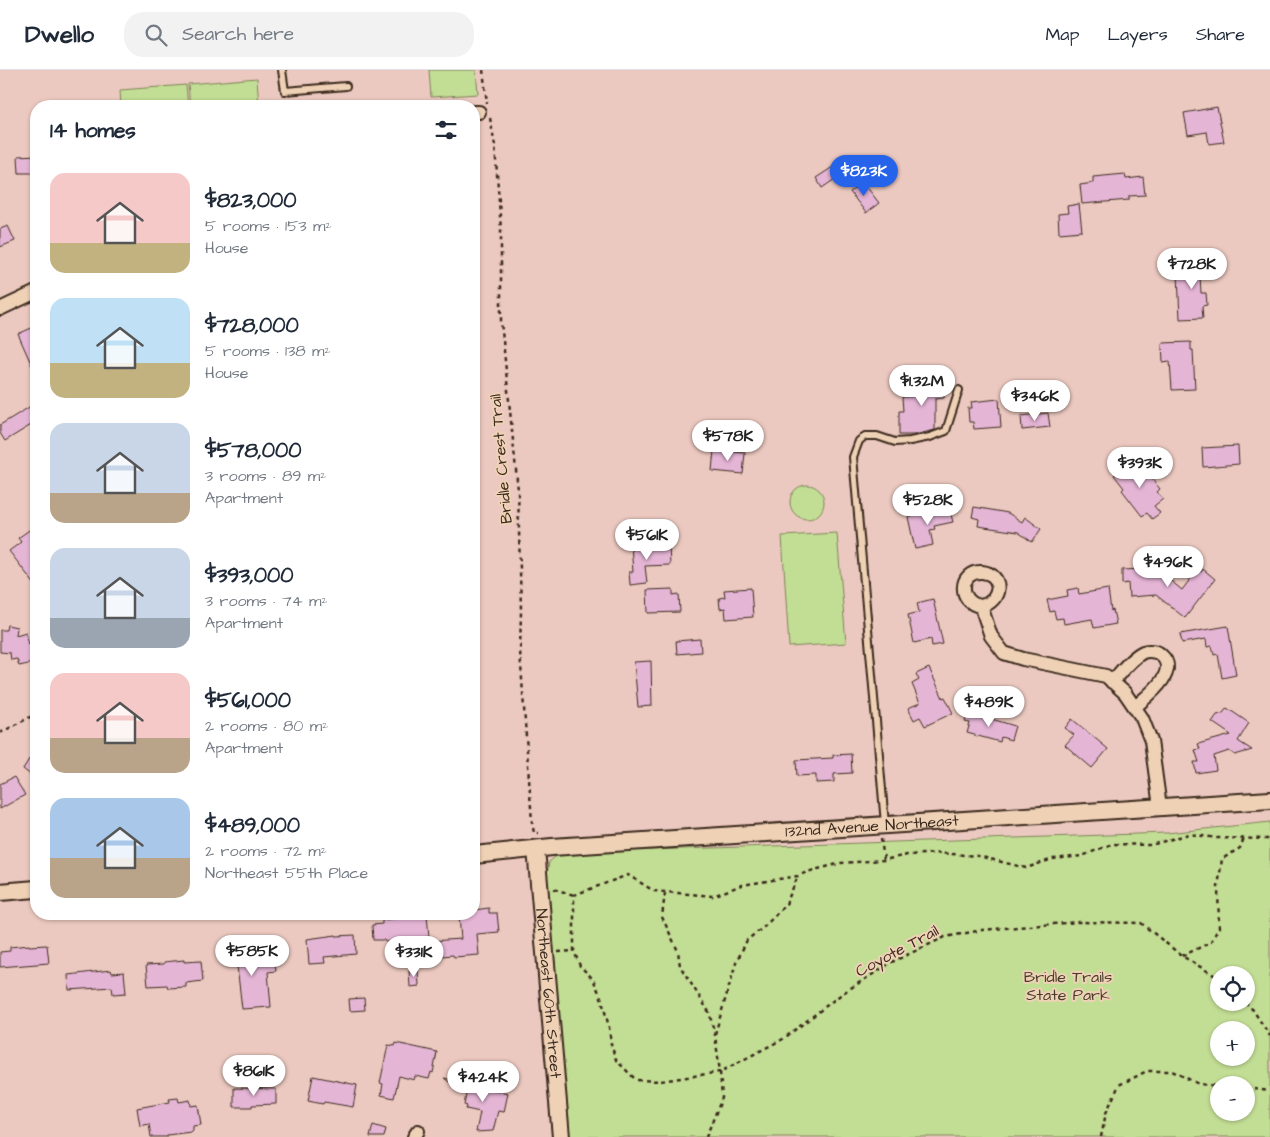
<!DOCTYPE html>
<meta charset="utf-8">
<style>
body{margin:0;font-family:"Architects Daughter",sans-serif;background:#f2f2f3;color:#1f2937;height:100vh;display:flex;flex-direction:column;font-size:19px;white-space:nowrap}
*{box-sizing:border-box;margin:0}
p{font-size:16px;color:#747a83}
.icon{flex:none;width:28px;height:28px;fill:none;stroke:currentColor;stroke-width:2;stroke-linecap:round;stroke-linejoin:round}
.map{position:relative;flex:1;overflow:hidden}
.drawer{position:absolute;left:30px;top:30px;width:450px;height:820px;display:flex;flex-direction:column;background:#fff;border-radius:20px;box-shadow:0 1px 4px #0004}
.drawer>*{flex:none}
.buttons{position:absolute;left:1210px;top:896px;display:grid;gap:10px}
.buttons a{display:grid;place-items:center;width:45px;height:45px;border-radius:50%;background:#fff;box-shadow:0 1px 4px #0004;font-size:25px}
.price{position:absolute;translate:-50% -42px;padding:0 11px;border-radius:18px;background:#fff;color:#222;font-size:16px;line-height:32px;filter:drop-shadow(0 1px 2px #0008)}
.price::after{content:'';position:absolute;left:50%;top:30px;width:15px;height:11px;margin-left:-8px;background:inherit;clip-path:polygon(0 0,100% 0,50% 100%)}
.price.active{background:#2563eb;color:#fff}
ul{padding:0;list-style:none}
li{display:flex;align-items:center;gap:15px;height:125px;padding:0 20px}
li span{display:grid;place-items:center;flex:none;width:140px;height:100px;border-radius:15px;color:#555}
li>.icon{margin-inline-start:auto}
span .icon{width:60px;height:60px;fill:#fffc;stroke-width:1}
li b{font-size:21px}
h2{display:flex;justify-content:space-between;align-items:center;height:60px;padding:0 20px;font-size:21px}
header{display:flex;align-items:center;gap:30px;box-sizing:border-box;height:70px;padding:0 25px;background:#fff;border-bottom:1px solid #e0e1e3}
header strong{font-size:24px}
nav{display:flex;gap:28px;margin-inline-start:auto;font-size:18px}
.search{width:350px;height:45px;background:#f2f2f3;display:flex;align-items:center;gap:12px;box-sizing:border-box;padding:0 18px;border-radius:20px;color:#747a83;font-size:19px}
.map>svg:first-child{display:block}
</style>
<header>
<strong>Dwello</strong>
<div class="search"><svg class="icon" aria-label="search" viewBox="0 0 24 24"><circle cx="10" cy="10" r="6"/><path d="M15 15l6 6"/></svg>Search here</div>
<nav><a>Map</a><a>Layers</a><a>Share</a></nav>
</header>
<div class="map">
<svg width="1270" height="1067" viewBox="0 0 1270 1067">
<rect width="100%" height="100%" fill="#ecc9c0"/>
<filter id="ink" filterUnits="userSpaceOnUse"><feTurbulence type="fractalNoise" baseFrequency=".02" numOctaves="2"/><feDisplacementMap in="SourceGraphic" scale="10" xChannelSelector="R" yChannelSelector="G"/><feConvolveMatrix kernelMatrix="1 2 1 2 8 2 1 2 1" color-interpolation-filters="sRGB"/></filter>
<g filter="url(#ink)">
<path fill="#c2dd94" stroke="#7e8459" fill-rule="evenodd" d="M429,0H476L478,24L431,27Z
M257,8L259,36H190L188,14Z
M186,15L188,36H121L120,20Z
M790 432a17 17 0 1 1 34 0a17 17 0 1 1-34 0Z
M837,463L846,573L789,577L782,466Z
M1270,752V1067H569L547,804L549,792L560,783L1167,763ZM1219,905H1246V932H1219ZM1219,960H1246V988H1219ZM1219,1015H1246V1042H1219Z"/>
<path fill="#e5b5d6" stroke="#3b2a1e" d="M1217,37L1224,72L1209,74L1207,62L1188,65L1184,43Z
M36,85V103H19L18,86Z
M845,89L851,98L822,118L816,108Z
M1125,104L1126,109L1143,107L1145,125L1129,126V130L1082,134L1080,115L1093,113V107Z
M863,112L879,133L866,143L850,122Z
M1079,134L1082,161L1059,163L1058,144L1068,143L1067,136Z
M8,156L15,171L0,177V159Z
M1190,185L1205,190L1200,204L1201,223H1206L1207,235L1202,236L1203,248L1180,249L1178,204H1184Z
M36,256V305L18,264Z
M1191,272V280H1193L1195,319L1172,320L1170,291L1163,292L1162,273Z
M921,304H944V328L935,329V360L914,365H899V341H903L902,327L921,326Z
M999,329L1001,357L974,359L973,352H969L968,338H972L971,332Z
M36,333V352L5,371L0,363V355Z
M1048,343L1050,357L1022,360L1021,346Z
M1238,376L1239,394L1203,397L1202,378Z
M714,380L745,383L743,404L712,401Z
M1136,389L1160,419L1157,422L1163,429L1154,436L1160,443L1152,449L1147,443L1142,446L1122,420L1124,418L1114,405Z
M949,437L953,452L934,456L935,459L930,460L933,475L915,479L908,447Z
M974,437L1008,443L1022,452L1025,447L1041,459L1032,472L1018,462L978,456L979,449L972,447Z
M32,458L36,464V481L31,485L36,491V516L9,481L21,472L18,468Z
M646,473L647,477L669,476L670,495L645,496L647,513L630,515L629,502H633L631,475Z
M1165,498L1166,507L1182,520L1198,499L1201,502L1203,499L1215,509L1185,548L1156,525L1129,527L1128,513L1122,514V500Z
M751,518L753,547L726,549L725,538L720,539L719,528L725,527L724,520Z
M1078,518L1079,524L1108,519L1111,541L1113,540L1116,554L1094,558L1092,549L1064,554L1063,548L1056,549L1054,541L1050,542L1047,530L1068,526L1067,520Z
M673,519V525L679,524L680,542L648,543L647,520Z
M933,529L943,574L932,576L931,569L914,573L908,545L919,542L917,533Z
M7,555L17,557L16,565L26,562L29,575H32L34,585H32L33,593L19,596L17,589L11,590L10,583L0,582V560H6Z
M1228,556L1236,605L1222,608L1218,584L1214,585L1212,576L1207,577L1206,569L1182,573L1180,564Z
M700,569L701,582L677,584L676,571Z
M651,591L652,636L638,637L634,592Z
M929,598L943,628L945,627L953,643L925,656L920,647L914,650L908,638L920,633L912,614L919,610L916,604Z
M1227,638L1249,653L1238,671L1252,680L1235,685L1229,681L1214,686L1216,700L1196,703L1194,692H1199L1195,680L1200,679L1198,674L1231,665L1212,652L1217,645L1223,643Z
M968,642L1015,656L1011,670L1001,667L1000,672L967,663L970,653L965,652Z
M1072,649L1108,679L1092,698L1065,675L1074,665L1065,658Z
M36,678V709L23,699Z
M851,684L852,703L834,704V712L816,713V705L797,706L796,690L833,688V685Z
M14,707L25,725L0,739V714Z
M489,838V843H497L499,862L477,864L479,885L454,887L453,885L431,887L430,871L461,869L459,847L472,846V844H474V840Z
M427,845L429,867L385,872L384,870H373L372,855L382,854V850Z
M336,865V866L355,865L356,884L324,887L325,893L309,894L307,869Z
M29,875V876L47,875L49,893L0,897V882L10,881V877Z
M245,879V883L253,882V884L266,883V886L274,885L276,901L268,902L271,937L242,939L237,896L226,897L224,881Z
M184,890V892L201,891L203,911L186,913V917L168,918L167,915L148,916L146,895L164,894V892Z
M111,900L112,903L124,902L126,923L113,924L112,917L69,920L68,905Z
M418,900L419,916L410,917L409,901Z
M364,928L365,940L350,941L349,929Z
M396,973L437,982L433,1003L431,1002L429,1009L415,1006L414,1010L399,1006L394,1028L381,1025L383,1014L380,1013L388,975L395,976Z
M313,1006L357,1015L353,1037L324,1032L323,1034L308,1031Z
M444,1008L508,1023L504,1042L498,1041L493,1061L476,1062L480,1042L466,1039L467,1036L464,1035L466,1025Z
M234,1018L276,1019V1034L252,1035V1037H234Z
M178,1028L179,1032L190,1030L191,1036L198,1035L201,1055L193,1056V1060L191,1062L167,1065V1067H151L149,1054L140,1056L137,1038L170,1032L169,1029Z
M373,1055L386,1059L384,1067H370Z"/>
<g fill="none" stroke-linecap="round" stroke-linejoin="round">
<g stroke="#3b2a1e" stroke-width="10">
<path id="service" d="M282,0L285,21L346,16
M885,754L853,387L859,371L865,366H877L895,372L910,371L930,367L946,361L959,320"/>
</g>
<g stroke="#3b2a1e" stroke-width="16">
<path id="minor" d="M474,42H479
M0,239L36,222
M981,536C957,533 959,500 982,502C1004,504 1002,532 981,536L991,566L1004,583L1023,589L1106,606L1125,623L1142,648L1151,671L1160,737
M1112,612C1121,602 1131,588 1143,582C1148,580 1157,581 1161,585C1181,602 1146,627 1135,637
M414,1067L418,1061"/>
</g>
<g stroke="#3b2a1e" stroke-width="20">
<g id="tertiary">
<path id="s1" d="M536,779L561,1067"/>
<path id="s2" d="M474,785L552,777L1270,730"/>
<path d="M0,822L36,819"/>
</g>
</g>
<path stroke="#3b2a1e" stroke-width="2.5" stroke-dasharray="4 4" stroke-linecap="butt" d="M483,0L487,33
M490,48L495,76L501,160V251L518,420L521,541L520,581L532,752L534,763H539
M0,663L36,644
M881,769L884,790
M554,819L574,825
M665,823L662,847L678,881L680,896L709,942L715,965L720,1002L661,1011L636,1010L616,990L611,974L609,957L601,927L593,909L580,896L574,881V825L628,805L654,821L713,826L742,815L798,806L807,802L841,793L884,790L907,785L938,783L978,786L1026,798L1053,789L1082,786L1112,774L1151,775L1189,764L1217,768L1270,769
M558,882L574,881
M1182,886L1211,872L1219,857L1218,817L1222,789L1240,778L1244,768
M1245,932L1253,940L1270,966
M715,964L736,893L747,870L765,856L786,834L798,806
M1246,1018L1270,1021
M706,1067L722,1028L720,1002L783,969L843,923L892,892L945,867L982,860L1078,852L1141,853L1182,886L1219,908
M1101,1067L1106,1043L1119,1015L1147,1001H1172L1199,1014L1219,1016"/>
<use href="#service" stroke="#efd1b6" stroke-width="6"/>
<use href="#minor" stroke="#efd1b6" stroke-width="12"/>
<use href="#tertiary" stroke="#efd1b6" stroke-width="16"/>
</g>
</g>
<g text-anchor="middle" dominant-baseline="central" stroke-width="4" stroke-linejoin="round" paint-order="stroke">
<g font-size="16" fill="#3b2a1e" stroke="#efd1b6">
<text transform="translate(501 389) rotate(-95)">Bridle Crest Trail</text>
<text stroke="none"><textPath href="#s2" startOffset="399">132nd Avenue Northeast</textPath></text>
<text transform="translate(897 881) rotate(-28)">Coyote Trail</text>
<text stroke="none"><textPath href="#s1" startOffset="145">Northeast 60th Street</textPath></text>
</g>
<g font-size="16" fill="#483c2a" stroke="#efd1b6">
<text x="1068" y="907">Bridle Trails<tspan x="1068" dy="18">State Park</tspan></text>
</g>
</g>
</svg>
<div class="buttons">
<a><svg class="icon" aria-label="locate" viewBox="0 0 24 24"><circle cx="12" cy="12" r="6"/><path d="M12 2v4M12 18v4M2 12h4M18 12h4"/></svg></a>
<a>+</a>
<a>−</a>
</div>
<b class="price active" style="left:864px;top:127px">$823K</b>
<b class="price" style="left:1192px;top:220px">$728K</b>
<b class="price" style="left:922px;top:337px">$1.32M</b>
<b class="price" style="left:1035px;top:352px">$346K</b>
<b class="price" style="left:728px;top:392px">$578K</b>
<b class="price" style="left:1140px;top:419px">$393K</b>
<b class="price" style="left:928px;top:456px">$528K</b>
<b class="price" style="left:647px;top:491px">$561K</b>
<b class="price" style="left:1168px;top:518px">$496K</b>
<b class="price" style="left:989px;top:658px">$489K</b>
<b class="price" style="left:252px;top:907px">$585K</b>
<b class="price" style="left:414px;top:908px">$331K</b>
<b class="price" style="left:254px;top:1027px">$861K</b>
<b class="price" style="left:483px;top:1033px">$424K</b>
<section class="drawer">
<h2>14 homes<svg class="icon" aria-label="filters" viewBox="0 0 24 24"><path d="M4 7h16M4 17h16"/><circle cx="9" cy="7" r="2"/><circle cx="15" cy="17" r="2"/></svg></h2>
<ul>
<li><span style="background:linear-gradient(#f6c9c9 70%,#c2b280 0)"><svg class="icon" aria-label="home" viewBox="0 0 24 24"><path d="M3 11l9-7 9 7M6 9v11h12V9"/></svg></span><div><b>$823,000</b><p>5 rooms · 153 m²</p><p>House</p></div></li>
<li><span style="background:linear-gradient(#bfe0f5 65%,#c2b280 0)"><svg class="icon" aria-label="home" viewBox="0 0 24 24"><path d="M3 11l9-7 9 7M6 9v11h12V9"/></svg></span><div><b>$728,000</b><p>5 rooms · 138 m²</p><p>House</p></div></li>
<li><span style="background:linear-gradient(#c9d6e8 70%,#b9a48a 0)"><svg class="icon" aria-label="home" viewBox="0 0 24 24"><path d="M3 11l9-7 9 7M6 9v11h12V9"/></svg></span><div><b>$578,000</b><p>3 rooms · 89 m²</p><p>Apartment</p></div></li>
<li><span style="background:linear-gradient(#c9d6e8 70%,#9aa5b1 0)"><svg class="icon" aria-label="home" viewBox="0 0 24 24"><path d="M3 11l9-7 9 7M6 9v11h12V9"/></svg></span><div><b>$393,000</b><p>3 rooms · 74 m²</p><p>Apartment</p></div></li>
<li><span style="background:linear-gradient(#f6c9c9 65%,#b9a48a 0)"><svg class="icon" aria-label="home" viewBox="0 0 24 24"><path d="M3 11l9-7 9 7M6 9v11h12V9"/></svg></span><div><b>$561,000</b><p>2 rooms · 80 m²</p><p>Apartment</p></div></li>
<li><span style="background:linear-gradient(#a9c7e8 60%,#b9a48a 0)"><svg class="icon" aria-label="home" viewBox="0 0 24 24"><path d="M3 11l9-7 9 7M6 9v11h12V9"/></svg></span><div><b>$489,000</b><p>2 rooms · 72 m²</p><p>Northeast 55th Place</p></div></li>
</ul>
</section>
</div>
